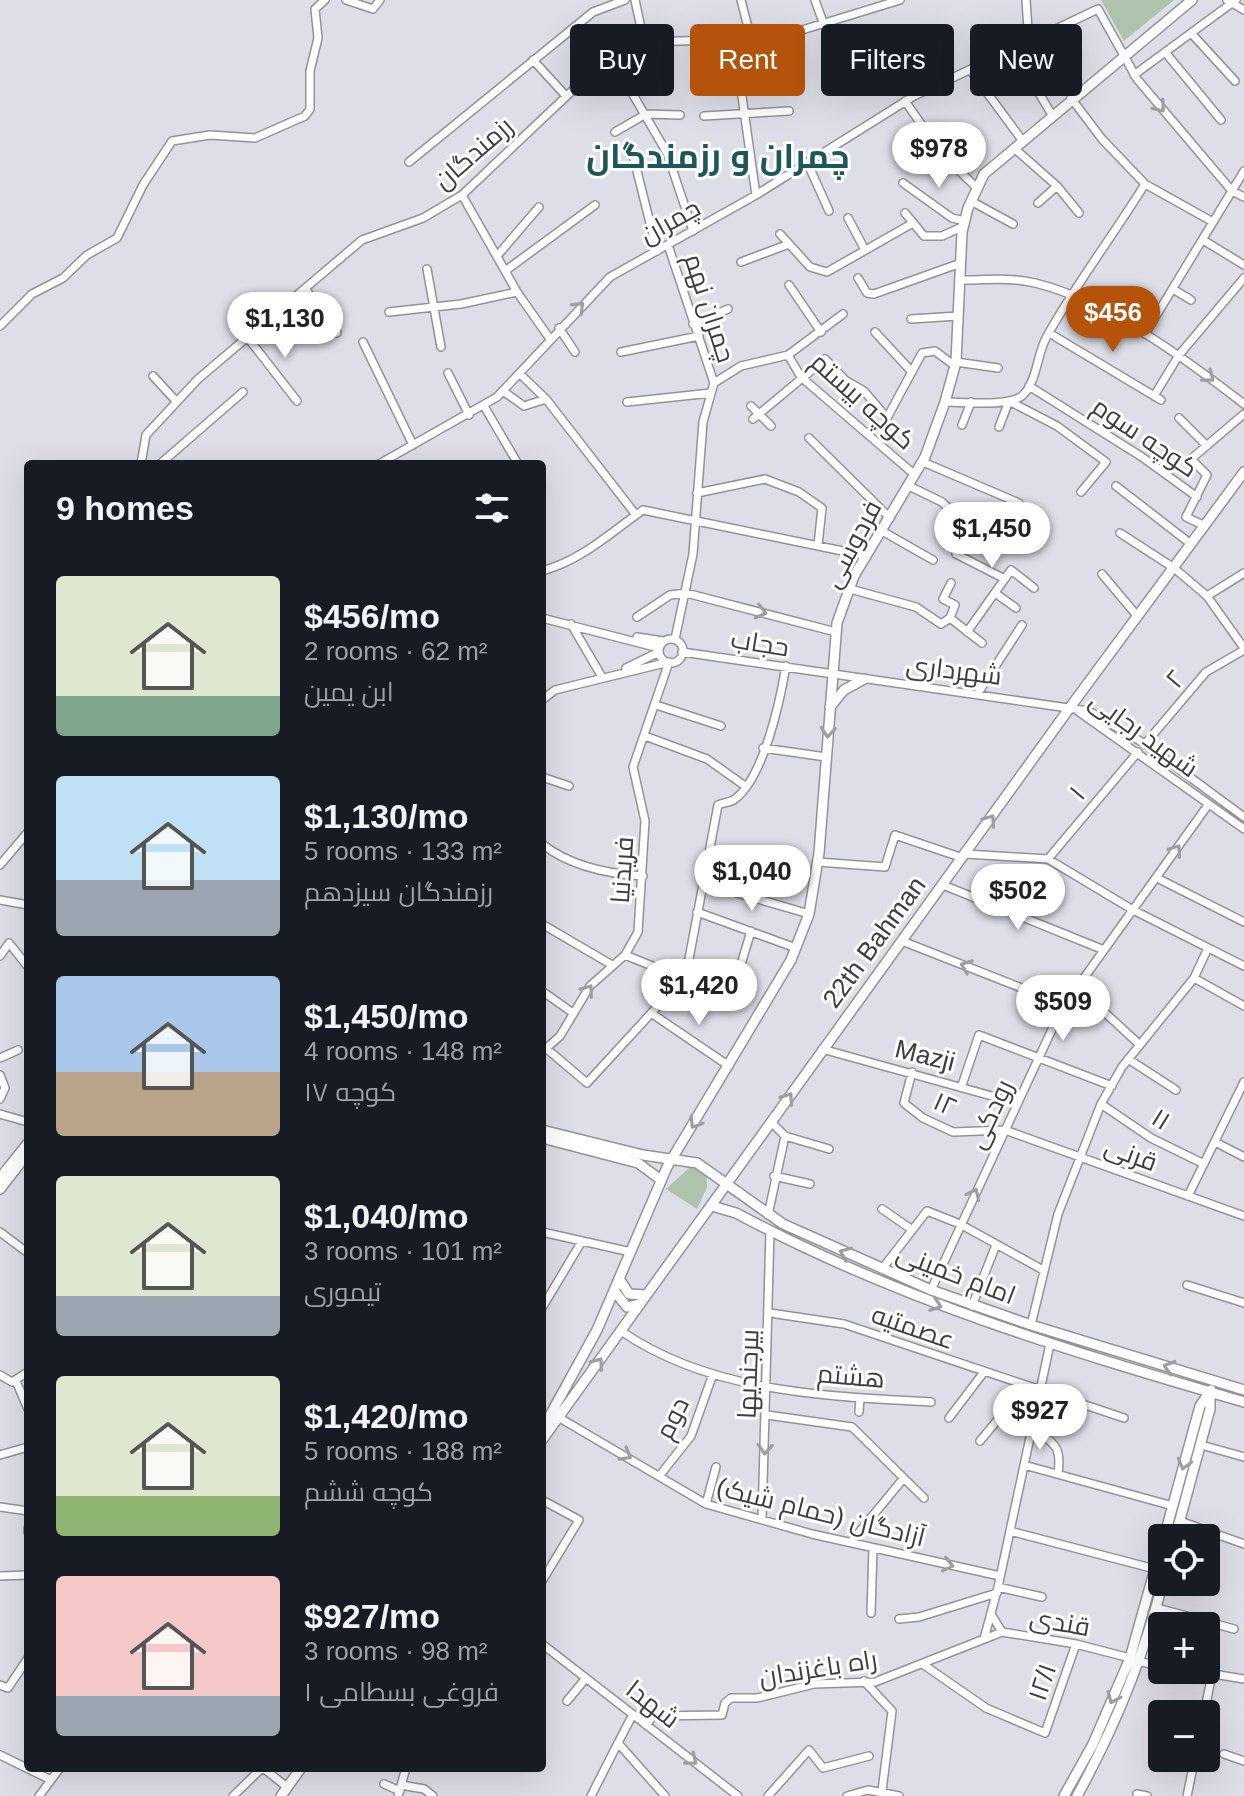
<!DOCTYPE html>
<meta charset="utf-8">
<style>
body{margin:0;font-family:Helvetica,Cairo,sans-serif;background:#242831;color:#f1f3f6;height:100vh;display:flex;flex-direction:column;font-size:30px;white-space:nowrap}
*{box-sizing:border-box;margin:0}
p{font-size:26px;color:#9ea1a6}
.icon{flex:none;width:44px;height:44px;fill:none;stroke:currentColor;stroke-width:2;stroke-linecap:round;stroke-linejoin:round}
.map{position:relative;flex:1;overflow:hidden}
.sheet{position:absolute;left:24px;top:460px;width:522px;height:1312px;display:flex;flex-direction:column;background:#171b24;border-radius:8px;box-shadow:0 8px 32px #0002}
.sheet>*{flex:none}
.hud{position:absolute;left:570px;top:24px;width:554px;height:72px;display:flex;gap:16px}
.fabs{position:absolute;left:1148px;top:1524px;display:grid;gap:16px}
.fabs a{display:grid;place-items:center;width:72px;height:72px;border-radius:8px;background:#171b24;box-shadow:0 8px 32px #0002;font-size:40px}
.price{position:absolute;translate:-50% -68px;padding:0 18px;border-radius:28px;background:#fff;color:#222;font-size:26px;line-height:52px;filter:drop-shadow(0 2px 4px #0008)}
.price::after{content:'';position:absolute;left:50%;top:48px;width:24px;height:18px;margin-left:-12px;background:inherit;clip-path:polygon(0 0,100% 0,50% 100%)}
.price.selected{background:#b45309;color:#fff}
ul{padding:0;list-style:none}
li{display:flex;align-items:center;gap:24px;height:200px;padding:0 32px}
li span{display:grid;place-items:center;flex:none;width:224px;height:160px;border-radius:8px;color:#555}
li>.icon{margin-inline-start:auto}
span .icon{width:96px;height:96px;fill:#fffc;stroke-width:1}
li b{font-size:34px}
h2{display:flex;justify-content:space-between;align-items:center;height:96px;padding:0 32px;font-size:34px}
.tag{padding:0 28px;border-radius:8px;background:#171b24;box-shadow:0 8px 32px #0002;font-size:28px;line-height:72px}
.tag.selected{background:#b45309;color:#fff}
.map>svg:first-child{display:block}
</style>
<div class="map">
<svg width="1244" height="1796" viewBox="0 0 1244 1796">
<rect width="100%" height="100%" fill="#dedee9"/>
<path fill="#adc3ac" d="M1101,0H1174L1124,41Z
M691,1166L707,1175V1187L697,1209L666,1189Z"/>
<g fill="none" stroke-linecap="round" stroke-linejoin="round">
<g stroke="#92929c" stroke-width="10">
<path id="minor" d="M346,0L373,9L380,0
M635,0L644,42
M741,0L751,39
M815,0L824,25
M1026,0L1029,44
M1227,0L1244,10
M1191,33L1235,81
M734,40L756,195
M1014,51L1052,115
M1165,52L1221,120
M610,55L667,153L693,231
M533,60L566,96
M971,71L1022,140
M1134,75L1236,0
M1071,98L1102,139L1145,184L1213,222
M905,101L942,154L977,188
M704,116L789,111
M615,132L646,114L680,115
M1014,148L1057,186L1079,213
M632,151L657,251
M409,162L593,12L625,0
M807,162L829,211
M903,183L952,218L965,221
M462,195L517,292L550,339
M971,201L1013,224
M1038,203L1057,186
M905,213L924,236H942L964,226
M848,218L865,250
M780,234L810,267L827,272L913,223
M1203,240L1244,265
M668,245L714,383
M497,256L539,207
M741,262L789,244
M427,269L441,347
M505,271L595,205
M858,278L867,293L874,294L961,263
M960,280C984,280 1011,277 1035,283C1106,300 1187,360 1244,404
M789,285L821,332
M1173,289L1191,300
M307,291L337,333
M389,312L461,304L517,292
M911,319L958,316
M693,324L728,309
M0,326L32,294L63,278L87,255L117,238L143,185L172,141L210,135L255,138L305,116L310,109V71L318,38L315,9L325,0
M559,328L575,352
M875,332L912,372
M1049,333L1161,400
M1145,334L1244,171
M248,338L297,401
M363,342L413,445
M621,352L699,336
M788,355L801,377L915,475
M956,362L998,368
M448,373L469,415
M520,374L546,399L636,515
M153,376L176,401
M1029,386L1142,457L1197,497
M503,391L524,406L546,399
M1154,396L1179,355L1244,278
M1009,401L1057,426L1106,462L1081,492
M627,402L711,393
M945,402C963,402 1011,407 1023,395C1037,381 1037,355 1046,338C1075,285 1113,236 1145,184
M484,406L518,464
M751,406L771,426
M1179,418L1207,446
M753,419L825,359L845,380L864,391L887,418L922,353L935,351L955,366
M962,425L971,402
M999,427L1009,401
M809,438L890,518
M923,462L1019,503
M141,464L146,435L198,379L362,240L423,218L462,195L610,55L644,42L751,39L789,34L900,0
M160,464L243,392
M379,464L497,397L610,277L756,195L914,96L1098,9L1137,79L1232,191L1244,197
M909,486L942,502L957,517L974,525L998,529L1025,539
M1116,486L1191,544
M697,493L765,479L799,492L822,508L818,545
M974,525L956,554L1005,579
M1205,526L1186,517L1207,475L1191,459L1244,414
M882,531L933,560
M1120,533L1174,568L1207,596L1244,648
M542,571C582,560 610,533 643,510L867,556
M1102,574L1138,617
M850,589L916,607L941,624L950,618L955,605L943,599L951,583
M995,593L1016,608
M1207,596L1244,573
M637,617L670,595L686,593L836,632
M542,618L659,648
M950,618L982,643
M571,624L602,677
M967,632L1011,570L1034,588
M637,637L663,641
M675,639L693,554L703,422L714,383L741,366L788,355L843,314
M659 651a12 12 0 1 1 24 0a12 12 0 1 1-24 0Z
M682,652L1089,711L1145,744L1244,817
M626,668L659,652
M978,693L1022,625
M542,700L555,690L669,662L633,767L645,821L638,932L625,955L590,986L560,1036L542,1052
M656,705L721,726
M1072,707L1244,829
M645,736L707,759L745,786
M1145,744L1206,672L1244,650
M763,748L826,757
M542,777L569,786
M542,844C570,866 609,874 643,876
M966,854L1048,859L1133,910L1244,966
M1048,859L1138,752
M818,862L885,867L895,835L963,858
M0,865L28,832
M1157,878L1244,922
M703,883L809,914
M943,885L1104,950
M0,900L28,905
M697,912L796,948
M542,924L612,965
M902,941L1065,1005
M625,955L667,972L665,990
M0,956L9,943L28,967
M739,971L751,931
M1194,978L1244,1006
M1077,987L1139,1044
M542,991L573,1013
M651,1013L729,1066
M547,1049L587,1083L656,1008L665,990L685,980L718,805C724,802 730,803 735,799C764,777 780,701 786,666
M822,1049L1017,1103
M0,1058L18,1050
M1128,1059L1176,1090
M912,1072L904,1103L923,1118L953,1132L1005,1130L1244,1216
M0,1075L5,1088L0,1099
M962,1085L979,1035L1112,1086
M1101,1104L1151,1138L1204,1164
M0,1114L28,1122
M785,1136L829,1149
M1215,1142L1244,1157
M774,1176L810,1184
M1188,1196L1244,1082
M882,1209L911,1229
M768,1215L785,1136L771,1122
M0,1232L28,1253
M542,1232L631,1252
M882,1269L927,1211L960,1224L1043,1270
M1187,1285L1244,1303
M931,1290L1061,1010L1208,805
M972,1306L996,1245
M542,1308L582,1241
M770,1313L844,1324L1124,1418
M1031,1325L1058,1214L1101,1104L1122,1067L1194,978L1208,948
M621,1331C711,1393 826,1396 931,1402
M0,1375L12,1382L28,1372
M16,1381L28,1409
M859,1412L860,1398
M767,1415L852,1427L924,1498
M558,1417L706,1504L812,1534L1000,1576
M949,1418L984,1372
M1032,1427C1054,1444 1062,1445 1058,1474
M980,1441L1025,1387
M1201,1445L1244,1457
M0,1455L28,1447
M1024,1465L1173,1506
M660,1475L691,1436L713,1374
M542,1500L579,1520L542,1581
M706,1504L716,1467
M0,1507L28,1511
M762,1519L770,1231
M1180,1521L1244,1544
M1010,1531L1155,1569
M28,1532V1528
M851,1542L903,1479
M0,1576L28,1575
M998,1587L1042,1597
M1157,1608L1234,1629
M871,1613L873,1548
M991,1614L1002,1632L1076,1644L1130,1658
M899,1619L919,1617L997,1593
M984,1639L998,1587L1050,1344
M542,1644L738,1796
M1141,1662L1162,1666
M924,1665L986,1708L1045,1733L1076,1644
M1189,1670L1244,1679
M864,1681L892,1711L882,1791
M0,1685L8,1688L28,1658
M567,1701L586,1678
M633,1714L618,1743L665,1796
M1204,1714L1212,1674
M646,1725L653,1716L722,1715L725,1703L731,1698H757L814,1684L875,1682L1002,1632
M1155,1734L1162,1736
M1206,1744L1213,1747
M1224,1754L1244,1761
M0,1755L51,1780
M263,1768L287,1787
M384,1784L400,1791
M401,1785L424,1789L433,1796
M1137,1794L1147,1796
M39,1796L60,1768
M233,1796L262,1768
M398,1796L406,1768
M591,1796L618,1743
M768,1796L809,1750L823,1768L869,1756
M847,1796L868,1790L899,1796
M1187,1796L1195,1758"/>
</g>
<g stroke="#92929c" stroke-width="12">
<path id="major" d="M830,707L844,690L864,679
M542,1130L643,1155L697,1163L783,1224L931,1290L1031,1325L1244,1390
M542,1138L638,1163L661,1180
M0,1178L28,1143
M0,1189L28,1153
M712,1206L736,1213C901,1301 1066,1350 1244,1402
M620,1280L629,1294L645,1295
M615,1292L627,1307L639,1304
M542,1430L597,1330L667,1167L791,960L809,914L819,853L837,623L854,576L925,457L945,402L956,362L962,232L968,208L984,174L1192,0
M542,1440L1071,706L1244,472
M1164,1538L1200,1406L1211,1390
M1175,1538L1210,1409V1392
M281,1796L301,1768
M1064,1796L1093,1744L1130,1658L1162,1544
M1077,1796C1115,1727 1143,1658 1163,1582"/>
</g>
<use href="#minor" stroke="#fff" stroke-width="7"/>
<use href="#major" stroke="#fff" stroke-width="9"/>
</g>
<defs><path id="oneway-chevron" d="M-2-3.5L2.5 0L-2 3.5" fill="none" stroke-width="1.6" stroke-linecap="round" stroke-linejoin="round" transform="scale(2)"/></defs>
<g stroke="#9e9ea0">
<use href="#oneway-chevron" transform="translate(1160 107) rotate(50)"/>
<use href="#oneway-chevron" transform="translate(579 307) rotate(-45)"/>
<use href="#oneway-chevron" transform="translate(1209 377) rotate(38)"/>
<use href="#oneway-chevron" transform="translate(761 612) rotate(14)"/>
<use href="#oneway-chevron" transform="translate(828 732) rotate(94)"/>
<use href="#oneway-chevron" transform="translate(990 820) rotate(-55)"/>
<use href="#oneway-chevron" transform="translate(1176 850) rotate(-55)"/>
<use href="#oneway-chevron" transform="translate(966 966) rotate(-159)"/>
<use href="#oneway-chevron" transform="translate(588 990) rotate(-54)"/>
<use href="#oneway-chevron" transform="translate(788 1098) rotate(-55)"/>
<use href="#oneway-chevron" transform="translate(695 1123) rotate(122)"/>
<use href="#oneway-chevron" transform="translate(974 1194) rotate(-65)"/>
<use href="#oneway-chevron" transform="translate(845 1253) rotate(-156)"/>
<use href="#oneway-chevron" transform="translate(936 1305) rotate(19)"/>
<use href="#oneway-chevron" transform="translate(598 1363) rotate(-54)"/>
<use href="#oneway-chevron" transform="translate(1169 1367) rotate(-163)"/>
<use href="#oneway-chevron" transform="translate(765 1449) rotate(93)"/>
<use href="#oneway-chevron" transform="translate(626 1455) rotate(30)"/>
<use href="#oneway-chevron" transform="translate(1184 1464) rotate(105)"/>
<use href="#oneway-chevron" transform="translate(948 1565) rotate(13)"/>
<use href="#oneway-chevron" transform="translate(1113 1698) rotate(114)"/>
<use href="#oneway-chevron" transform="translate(692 1760) rotate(38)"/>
</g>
<g text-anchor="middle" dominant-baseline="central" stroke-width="6" stroke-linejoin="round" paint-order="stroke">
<g font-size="26" fill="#3c3c41" stroke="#fff">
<text transform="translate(473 153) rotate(-41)">رزمندگان</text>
<text transform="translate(670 221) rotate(-29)">چمران</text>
<text transform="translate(710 308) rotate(72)">چمران نهم</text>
<text transform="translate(863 401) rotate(42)">کوچه بیستم</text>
<text transform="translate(1145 437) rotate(34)">کوچه سوم</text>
<text transform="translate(852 544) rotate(-62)">فردوسی</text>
<text transform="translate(760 643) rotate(9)">حجاب</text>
<text transform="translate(954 670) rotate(7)">شهرداری</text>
<text transform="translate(1175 679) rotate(-50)">۲</text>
<text transform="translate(1144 734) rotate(36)">شهید رجایی</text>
<text transform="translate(1077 793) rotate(-50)">۱</text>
<text transform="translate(622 870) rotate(-86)">فریدنیا</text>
<text transform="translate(874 942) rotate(-54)">22th Bahman</text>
<text transform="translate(925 1055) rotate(14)">Mazji</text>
<text transform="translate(945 1104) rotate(24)">۱۲</text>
<text transform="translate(990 1114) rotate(-65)">رودکی</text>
<text transform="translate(1161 1119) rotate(32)">۱۱</text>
<text transform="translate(1131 1154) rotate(20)">قرنی</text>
<text transform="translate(956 1274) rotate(21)">امام خمینی</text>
<text transform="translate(913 1327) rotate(19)">عصمتیه</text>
<text transform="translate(748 1374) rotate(-88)">بیرجندیها</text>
<text transform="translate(851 1376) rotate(5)">هشتم</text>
<text transform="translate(672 1418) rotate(-63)">دوم</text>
<text transform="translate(821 1512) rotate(14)">آزادگان (حمام شیک)</text>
<text transform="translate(1060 1622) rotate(10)">قندی</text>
<text transform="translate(818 1668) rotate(-9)">راه باغزندان</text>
<text transform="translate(1042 1682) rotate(-71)">۱۲/۱</text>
<text transform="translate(653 1704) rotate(38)">شهدا</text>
</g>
<g font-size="34" font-weight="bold" fill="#1c575c" stroke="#fff">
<text x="718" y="156">چمران و رزمندگان</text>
</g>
</g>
</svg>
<div class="fabs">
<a><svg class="icon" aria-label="locate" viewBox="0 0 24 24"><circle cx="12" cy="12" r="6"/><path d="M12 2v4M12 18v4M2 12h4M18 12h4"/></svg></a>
<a>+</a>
<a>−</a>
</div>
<b class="price" style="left:939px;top:190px">$978</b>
<b class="price selected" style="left:1113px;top:354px">$456</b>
<b class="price" style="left:285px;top:360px">$1,130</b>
<b class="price" style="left:992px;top:570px">$1,450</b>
<b class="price" style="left:752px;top:913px">$1,040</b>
<b class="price" style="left:1018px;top:932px">$502</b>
<b class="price" style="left:699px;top:1027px">$1,420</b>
<b class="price" style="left:1063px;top:1043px">$509</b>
<b class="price" style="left:1040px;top:1452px">$927</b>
<div class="hud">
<a class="tag">Buy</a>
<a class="tag selected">Rent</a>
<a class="tag">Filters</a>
<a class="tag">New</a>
</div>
<section class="sheet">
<h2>9 homes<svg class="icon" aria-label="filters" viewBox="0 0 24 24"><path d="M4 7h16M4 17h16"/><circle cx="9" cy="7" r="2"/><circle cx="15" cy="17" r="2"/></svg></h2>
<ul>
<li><span style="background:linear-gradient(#dfe7d0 75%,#7fa58c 0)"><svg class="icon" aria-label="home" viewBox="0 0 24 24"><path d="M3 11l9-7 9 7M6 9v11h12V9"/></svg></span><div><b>$456/mo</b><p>2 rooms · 62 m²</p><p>ابن یمین</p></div></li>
<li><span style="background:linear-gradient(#bfe0f5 65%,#9aa5b1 0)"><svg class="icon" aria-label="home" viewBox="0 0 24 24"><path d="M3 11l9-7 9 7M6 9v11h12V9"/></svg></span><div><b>$1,130/mo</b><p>5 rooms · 133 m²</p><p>رزمندگان سیزدهم</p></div></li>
<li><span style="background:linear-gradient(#a9c7e8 60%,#b9a48a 0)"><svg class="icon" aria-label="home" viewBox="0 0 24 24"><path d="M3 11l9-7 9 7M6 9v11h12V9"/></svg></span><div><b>$1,450/mo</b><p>4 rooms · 148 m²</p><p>۱۷ کوچه</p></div></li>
<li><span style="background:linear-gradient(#dfe7d0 75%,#9aa5b1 0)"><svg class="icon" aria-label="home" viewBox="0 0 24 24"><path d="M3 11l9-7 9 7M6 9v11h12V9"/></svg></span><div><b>$1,040/mo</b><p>3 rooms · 101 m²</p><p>تیموری</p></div></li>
<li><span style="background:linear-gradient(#dfe7d0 75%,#8fb573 0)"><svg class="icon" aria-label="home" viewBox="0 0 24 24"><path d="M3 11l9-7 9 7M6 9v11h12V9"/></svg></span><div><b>$1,420/mo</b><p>5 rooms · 188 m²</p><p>کوچه ششم</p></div></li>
<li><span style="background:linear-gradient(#f6c9c9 75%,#9aa5b1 0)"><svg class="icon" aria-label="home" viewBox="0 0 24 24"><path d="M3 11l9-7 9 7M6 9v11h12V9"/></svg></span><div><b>$927/mo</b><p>3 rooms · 98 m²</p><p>فروغی بسطامی ۱</p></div></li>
</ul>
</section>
</div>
